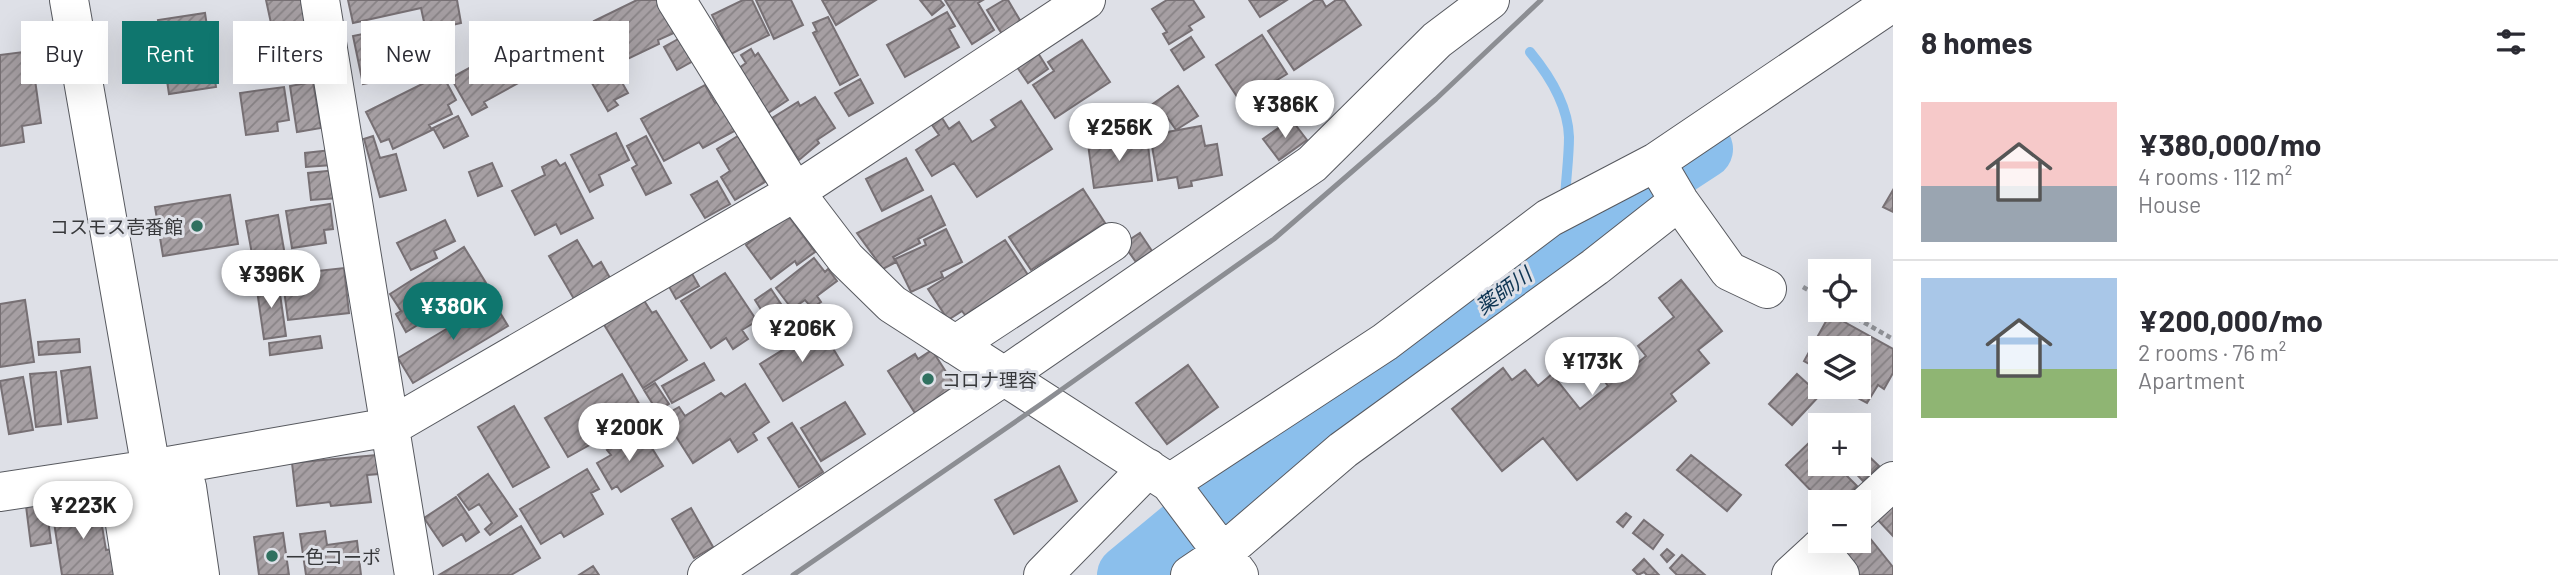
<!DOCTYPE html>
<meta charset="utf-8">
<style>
body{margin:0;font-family:Barlow,"Noto Sans JP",sans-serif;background:#f7f7f7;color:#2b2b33;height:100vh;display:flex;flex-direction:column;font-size:26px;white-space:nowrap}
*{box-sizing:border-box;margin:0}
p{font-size:23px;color:#7c7c81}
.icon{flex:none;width:38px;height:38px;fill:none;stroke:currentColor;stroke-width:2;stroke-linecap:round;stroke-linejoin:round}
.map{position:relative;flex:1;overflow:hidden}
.side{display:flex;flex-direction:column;background:#fff;width:665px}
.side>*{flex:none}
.guide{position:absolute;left:21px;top:21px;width:665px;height:63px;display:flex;gap:14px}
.controls{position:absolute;left:1808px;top:259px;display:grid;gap:14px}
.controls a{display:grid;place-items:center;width:63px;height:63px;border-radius:0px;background:#fff;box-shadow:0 7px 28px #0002;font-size:35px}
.price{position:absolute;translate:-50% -60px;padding:0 16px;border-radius:24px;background:#fff;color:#222;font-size:23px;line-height:46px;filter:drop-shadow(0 2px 4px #0008)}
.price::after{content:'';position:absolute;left:50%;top:42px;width:21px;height:16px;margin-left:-10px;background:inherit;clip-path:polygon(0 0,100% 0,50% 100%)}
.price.selected{background:#0f766e;color:#fff}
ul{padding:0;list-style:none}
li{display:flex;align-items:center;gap:21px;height:175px;padding:0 28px}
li+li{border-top:2px solid #e1e1e2}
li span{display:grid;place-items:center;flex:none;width:196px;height:140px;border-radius:0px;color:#555}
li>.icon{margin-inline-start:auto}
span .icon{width:84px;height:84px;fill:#fffc;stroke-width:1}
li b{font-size:30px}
h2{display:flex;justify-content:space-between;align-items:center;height:84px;padding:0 28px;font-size:30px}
.tag{padding:0 24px;border-radius:0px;background:#fff;box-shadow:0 7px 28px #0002;font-size:24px;line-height:63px}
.tag.selected{background:#0f766e;color:#fff}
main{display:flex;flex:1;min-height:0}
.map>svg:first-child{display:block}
</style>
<main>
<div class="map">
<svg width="1893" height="575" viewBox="0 0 1893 575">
<defs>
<pattern id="building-hatch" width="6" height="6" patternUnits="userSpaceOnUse" patternTransform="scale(1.75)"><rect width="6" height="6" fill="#a69fa3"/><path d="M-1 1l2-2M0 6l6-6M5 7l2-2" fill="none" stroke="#888386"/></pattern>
</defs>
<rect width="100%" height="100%" fill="#dee0e7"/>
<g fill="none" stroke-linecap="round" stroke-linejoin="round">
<path stroke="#8bbfec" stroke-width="10" d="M1530,52C1549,75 1568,106 1569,137C1569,157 1566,178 1565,199
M1565,228L1573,241"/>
<path stroke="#8bbfec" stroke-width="60" d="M1127,575L1254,470L1651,183L1703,149"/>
</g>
<path fill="url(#building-hatch)" stroke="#777074" stroke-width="2" d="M266,0H306L312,29L274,37Z
M348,0H457L461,23L426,31L421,8L353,23Z
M637,0H661L676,32L658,40L659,44L615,65L594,21Z
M743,0H752L769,35L731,54L712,15Z
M756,0H791L803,25L774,39Z
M822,0H876L836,25Z
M920,0H940L944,5L932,15Z
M945,0H983L978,3L994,30L972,44Z
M1004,0H1008L1021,22L1002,34L987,10Z
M1167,0H1193L1204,17L1189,26L1192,30L1169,44L1163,34L1167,32L1152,9Z
M1249,0H1287L1260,17Z
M1315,0H1322L1326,7L1336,0H1344L1361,25L1294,70L1268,31Z
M947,12L955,26L949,29L959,47L905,77L887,45Z
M205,13L216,87L169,94L158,20Z
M828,17L858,75L840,85L813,33L817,31L813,23Z
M591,26L602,50L580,60L569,37Z
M398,27L408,75L363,84L353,36Z
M313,34L319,70L294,75L292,64L276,67L271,41Z
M1262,35L1287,74L1256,93L1253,88L1238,98L1216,65Z
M1191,37L1204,57L1184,70L1171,50Z
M680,38L693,61L677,70L664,47Z
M1082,40L1110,82L1055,118L1033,85L1054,71L1048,62Z
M751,49L755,56L758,53L788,100L768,113L739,68L746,63L741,55Z
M502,50L520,82L484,102L487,107L472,115L451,78Z
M31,51L41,123L22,126L24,142L0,146V55Z
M604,51L628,93L614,100L618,105L608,111L581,64Z
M1038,53L1048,69L1028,83L1017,67Z
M442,74L456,100L448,105L452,114L429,125L432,130L393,149L389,139L381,142L366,112Z
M860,79L873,103L849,116L835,93Z
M313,82L321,128L297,132L290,86Z
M705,85L715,103L722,99L738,129L703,148L699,142L664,161L641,119Z
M1178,86L1198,116L1176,130L1167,117L1147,132L1136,116Z
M284,87L289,120L277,122L278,131L246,135L240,93Z
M815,97L835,128L817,140L819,143L799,160L772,118L798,102L800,106Z
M1021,101L1052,149L977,197L954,163L932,176L916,150L939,135L932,125L942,118L949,129L959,122L972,142L996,127L991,120Z
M458,116L468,136L444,148L433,128Z
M1291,119L1307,140L1279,160L1263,139Z
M1201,126L1205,146L1217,144L1222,175L1191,181L1192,186L1179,188L1177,177L1158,180L1150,135Z
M616,133L629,160L599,175L603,185L590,192L571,155Z
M373,136L380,158L396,154L406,190L380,197L364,139Z
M646,136L671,183L646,195L632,168L637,165L627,146Z
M738,136L765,182L735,200L721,177L730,171L717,149Z
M1132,139L1133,147L1148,145L1152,181L1094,188L1088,144Z
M331,150L332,165L306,167L305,153Z
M906,158L923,190L882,211L866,179Z
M556,160L560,166L565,163L593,218L561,234L556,224L535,235L512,191L545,175L542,167Z
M492,163L502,186L478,196L469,172Z
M336,170L339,198L311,200L308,173Z
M717,181L730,204L705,218L691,195Z
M1083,189L1105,223L1031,270L1009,237Z
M1893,190V212L1883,207Z
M230,195L238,244L163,256L155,207Z
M931,196L945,225L918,239L920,243L893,257L896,262L883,269L857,233Z
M330,204L333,229L324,230L326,243L292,248L286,211Z
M787,214L815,252L797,265L795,261L771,279L746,245Z
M278,215L287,267L273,270L271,262L254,265L246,221Z
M445,220L455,241L434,251L437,258L411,270L397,243Z
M946,229L962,262L941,272L943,277L911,292L895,259L926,245L924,240Z
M1140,233L1152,251L1136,262L1123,244Z
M577,240L593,267L601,262L610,278L574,299L549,256Z
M1005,240L1028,275L965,315L962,311L948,320L928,289Z
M464,247L486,283L406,332L396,314L401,311L390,294Z
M814,258L825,272L828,269L837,281L817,296L821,302L812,308L805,300L792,309L776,288Z
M344,268L349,313L288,320L282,275Z
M690,270L699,286L676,299L667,283Z
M725,273L757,321L742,330L748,339L733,349L726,338L711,348L681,301Z
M278,280L286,336L264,339L256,283Z
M1681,280L1722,331L1698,350L1709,363L1671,394L1676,401L1577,480L1543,438L1502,471L1452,409L1503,368L1512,380L1525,370L1538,386L1552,374L1580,409L1608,386L1602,378L1620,363L1627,372L1646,356L1638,346L1674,317L1659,298Z
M771,289L787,313L770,324L755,300Z
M643,299L652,313L656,311L687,360L643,388L603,323Z
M25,300L34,362L0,367V304Z
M493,301L508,326L413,383L398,358Z
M1830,314L1893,349V373L1884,389L1878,385L1867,403L1839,388L1858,387V348H1820V370L1804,361Z
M820,327L843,365L783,401L760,364Z
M320,336L322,348L270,355L269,343Z
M79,339L80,352L39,355L38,342Z
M932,350L955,386L915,413L888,371L915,354L918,359Z
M704,363L714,380L672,403L662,386Z
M1188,365L1218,407L1167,444L1136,403Z
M90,367L97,418L68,422L61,371Z
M56,372L61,424L36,427L30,374Z
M622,374L645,414L568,457L545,418Z
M1797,374L1820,395L1792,425L1769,404Z
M23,377L33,430L9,434L0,381Z
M655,383L669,404L657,411L644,390Z
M745,384L769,422L753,433L757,440L738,452L730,439L693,463L663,416L679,407L685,416L721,393L725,397Z
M845,402L865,434L821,461L801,428Z
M514,406L549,467L513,487L478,427Z
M792,423L823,472L799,487L768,438Z
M629,437L634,444L645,437L663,466L621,492L617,486L612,489L597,463L611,455L607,450Z
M1812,440L1820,448V464H1835L1857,486L1841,502H1822L1786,465Z
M1858,446L1879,466L1863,481L1847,464H1858Z
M376,455L379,474L367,475L371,502L331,506L330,502L297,506L292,463Z
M1691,455L1741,495L1727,511L1677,470Z
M1059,466L1077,501L1014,534L995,500Z
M587,469L599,489L591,493L603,514L564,537L561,532L541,544L520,509Z
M488,474L517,516L490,535L485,529L492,523L479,504L469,510L458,495Z
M456,497L479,532L466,541L462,534L443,546L424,518Z
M98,502L106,550L113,549L117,575H62L52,509Z
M46,504L51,543L31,546L26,506Z
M1893,504V536L1877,519Z
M691,508L713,547L694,558L672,519Z
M1626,513L1631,517L1623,527L1617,522Z
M1644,520L1663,535L1653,549L1633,533Z
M521,526L540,558L511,575H439Z
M325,531L327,545L357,541L361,575H306L300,534Z
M1865,532L1893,567V575H1850L1835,556L1855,541H1858V538Z
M283,533L289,575H259L254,537Z
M1667,549L1674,555L1667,562L1661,555Z
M1682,555L1705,575H1677L1670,568Z
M1644,559L1659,575H1647L1644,572L1638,575L1633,570Z
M593,566L599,575H579Z"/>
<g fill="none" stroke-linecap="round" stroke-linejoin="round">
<g stroke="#57595f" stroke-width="40">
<path id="minor" d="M69,0L151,469L168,575
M320,0L414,575
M676,0L795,192L846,259L892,304L1170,483L1239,575
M1656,162L1893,2
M955,345L1112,242
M151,469L187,487L200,575
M1170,483L1385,342L1549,218L1656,162L1679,201L1729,271L1767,289
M0,492L151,469L390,427L795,192L1086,0
M1858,513L1893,481
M1819,549L1840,575
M133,575L121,499L151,469
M707,575L1003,377L1312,164L1437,40L1490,0
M1043,575L1148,468
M1190,575L1224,552L1343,450L1595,267L1679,201
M1791,575L1828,541"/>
</g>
<path stroke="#909297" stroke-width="4.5" stroke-dasharray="5 3.5" stroke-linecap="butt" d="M1803,287L1820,297
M1842,310L1893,339"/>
<use href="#minor" stroke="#fff" stroke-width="38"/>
<path stroke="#8c8e93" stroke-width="5" d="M793,575L1044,402L1274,239L1436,99L1541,0"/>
</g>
<g fill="#307160" stroke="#dee0e7" stroke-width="2.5">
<circle cx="197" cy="226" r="7"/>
<circle cx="928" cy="379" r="7"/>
<circle cx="272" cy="556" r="7"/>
</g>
<g text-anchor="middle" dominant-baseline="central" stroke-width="6" stroke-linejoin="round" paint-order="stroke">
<g font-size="19" fill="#37383b" stroke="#dee0e7" text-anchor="start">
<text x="183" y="226" text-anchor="end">コスモス壱番館</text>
<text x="942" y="379">コロナ理容</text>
<text x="286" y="556">一色コーポ</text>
</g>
<g font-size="21" font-style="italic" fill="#0f3654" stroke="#dee0e7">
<text transform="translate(1503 290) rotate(-36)">薬師川</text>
</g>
</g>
</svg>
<div class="controls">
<a><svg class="icon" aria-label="locate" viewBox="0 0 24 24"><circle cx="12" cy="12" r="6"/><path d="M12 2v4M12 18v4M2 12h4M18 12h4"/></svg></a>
<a><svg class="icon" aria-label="layers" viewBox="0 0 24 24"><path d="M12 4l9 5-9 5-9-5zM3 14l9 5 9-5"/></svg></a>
<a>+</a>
<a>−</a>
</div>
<b class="price" style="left:1285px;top:140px">¥386K</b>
<b class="price" style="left:1119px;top:163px">¥256K</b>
<b class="price" style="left:271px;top:310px">¥396K</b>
<b class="price selected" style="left:453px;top:342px">¥380K</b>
<b class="price" style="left:802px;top:364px">¥206K</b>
<b class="price" style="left:1592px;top:397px">¥173K</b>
<b class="price" style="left:629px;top:463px">¥200K</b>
<b class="price" style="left:83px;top:541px">¥223K</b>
<div class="guide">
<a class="tag">Buy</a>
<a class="tag selected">Rent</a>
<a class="tag">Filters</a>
<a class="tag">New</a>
<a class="tag">Apartment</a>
</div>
</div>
<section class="side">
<h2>8 homes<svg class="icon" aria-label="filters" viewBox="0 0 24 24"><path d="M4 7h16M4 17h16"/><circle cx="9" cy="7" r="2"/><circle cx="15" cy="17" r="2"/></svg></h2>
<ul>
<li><span style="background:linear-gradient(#f6c9c9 60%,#9aa5b1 0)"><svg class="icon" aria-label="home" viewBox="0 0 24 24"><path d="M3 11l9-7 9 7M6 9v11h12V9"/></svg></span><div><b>¥380,000/mo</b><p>4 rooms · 112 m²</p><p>House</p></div></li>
<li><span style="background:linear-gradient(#a9c7e8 65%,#8fb573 0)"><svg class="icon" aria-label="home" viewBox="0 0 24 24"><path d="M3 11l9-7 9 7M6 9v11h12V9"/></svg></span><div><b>¥200,000/mo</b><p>2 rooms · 76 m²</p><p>Apartment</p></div></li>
</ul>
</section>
</main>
